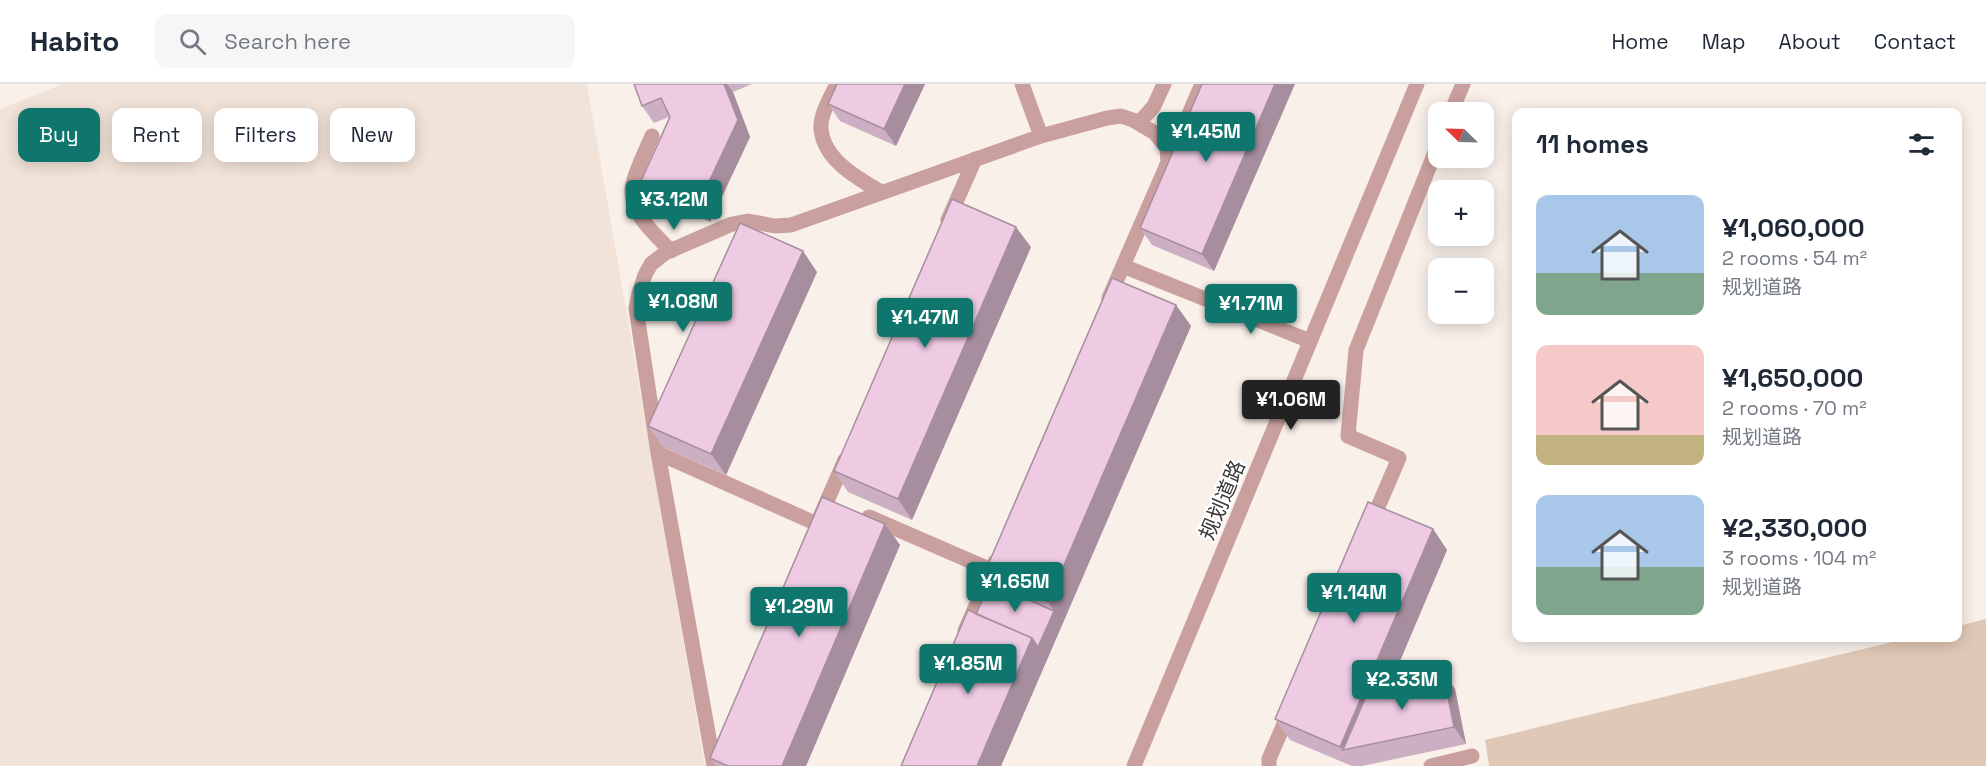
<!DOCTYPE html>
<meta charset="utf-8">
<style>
body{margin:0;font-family:"Space Grotesk","Noto Sans SC",sans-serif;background:#f6f6f7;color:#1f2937;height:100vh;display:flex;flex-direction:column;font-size:22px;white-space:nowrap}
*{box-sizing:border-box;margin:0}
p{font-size:20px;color:#747a83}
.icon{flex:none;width:33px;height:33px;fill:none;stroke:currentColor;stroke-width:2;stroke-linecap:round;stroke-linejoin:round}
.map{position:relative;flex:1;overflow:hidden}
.sheet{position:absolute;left:1512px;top:24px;width:450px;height:534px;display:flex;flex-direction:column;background:#fff;border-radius:12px;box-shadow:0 3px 15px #0003}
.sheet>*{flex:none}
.banner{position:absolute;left:18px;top:24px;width:570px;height:54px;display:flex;gap:12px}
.needle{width:39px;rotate:293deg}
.tools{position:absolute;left:1428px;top:18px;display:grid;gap:12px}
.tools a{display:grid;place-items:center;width:66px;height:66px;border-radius:12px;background:#fff;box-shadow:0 3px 15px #0003;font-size:30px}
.price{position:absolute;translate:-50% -51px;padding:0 14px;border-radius:6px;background:#0f766e;color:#fff;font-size:20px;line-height:39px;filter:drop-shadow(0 2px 3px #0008)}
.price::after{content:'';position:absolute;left:50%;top:36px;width:18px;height:14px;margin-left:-9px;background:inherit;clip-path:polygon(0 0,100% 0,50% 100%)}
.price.current{background:#222;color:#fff}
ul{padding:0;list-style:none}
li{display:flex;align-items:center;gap:18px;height:150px;padding:0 24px}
li span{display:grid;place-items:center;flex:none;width:168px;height:120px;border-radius:12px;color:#555}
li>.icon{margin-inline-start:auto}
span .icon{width:72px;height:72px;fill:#fffc;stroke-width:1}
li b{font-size:26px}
h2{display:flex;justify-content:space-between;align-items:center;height:72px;padding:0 24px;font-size:26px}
.tag{padding:0 21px;border-radius:12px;background:#fff;box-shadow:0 3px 15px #0003;font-size:21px;line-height:54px}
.tag.current{background:#0f766e;color:#fff}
header{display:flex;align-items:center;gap:36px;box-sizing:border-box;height:84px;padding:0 30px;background:#fff;border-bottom:2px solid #e0e1e3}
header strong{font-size:28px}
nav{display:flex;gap:33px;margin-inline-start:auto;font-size:21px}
.search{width:420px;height:54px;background:#f6f6f7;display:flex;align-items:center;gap:15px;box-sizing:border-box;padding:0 21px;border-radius:12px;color:#747a83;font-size:22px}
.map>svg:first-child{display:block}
</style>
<header>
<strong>Habito</strong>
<div class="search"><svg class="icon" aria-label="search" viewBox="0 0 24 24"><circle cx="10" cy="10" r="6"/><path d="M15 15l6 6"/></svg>Search here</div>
<nav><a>Home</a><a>Map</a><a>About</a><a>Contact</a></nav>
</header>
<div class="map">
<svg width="1986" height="682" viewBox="0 0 1986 682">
<rect width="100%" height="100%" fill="#f9f0ea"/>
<path fill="#f2e3d8" d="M63,0H587L705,682H0V25Z"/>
<path fill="#e0c8b6" d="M1986,535V682H1489L1485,656L1909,554H1958V542Z"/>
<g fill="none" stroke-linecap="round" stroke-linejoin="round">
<path stroke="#caa09e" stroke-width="15" d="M837,0C831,13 820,30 821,45C824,76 857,94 881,108
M1022,0L1041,52
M1451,28L1463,0
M1139,39L1154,22L1164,0
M652,52C647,64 632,94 632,105C630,130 655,150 671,167
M948,136L975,75
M1123,182L1310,257
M1109,214L1202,0
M658,369L817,440
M820,433L845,376
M869,433L991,486
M1371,439L1399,374L1348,352L1356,266L1438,61
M965,547L995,478
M714,682L658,369L636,224L639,209L645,191L651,180L665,169L732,140L748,137L775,142L791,141L1041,52L1107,34L1121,32L1133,36L1155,49L1167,64L1168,79
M1134,682L1417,0
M1269,682V675L1290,626
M1431,682L1472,672"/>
</g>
<path fill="#cdafc3" d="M634,0H752L733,8L750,53L710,138L653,114L641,97L669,33L654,39L642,22Z
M837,0H925L896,62L840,37L828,20Z
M1291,8L1214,187L1152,161L1140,144Z
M1031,163L912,436L848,408L834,387Z
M817,188L726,391L663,363L648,342Z
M1176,221L1191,242L1001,682H901L976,530L990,499L984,490Z
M885,440L900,461L806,682H716L710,674Z
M1433,445L1447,466L1391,598L1455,605L1466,660L1362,682H1352L1290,656L1275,635Z"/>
<path fill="#a78e9f" d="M724,0H727L733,8L750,53L710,138L698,121Z
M905,0H925L896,62L884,45Z
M1275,0H1295L1214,187L1202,170Z
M1016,143L1031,163L912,436L898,415Z
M803,167L817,188L726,391L711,370Z
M1176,221L1191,242L1063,539L1001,682H977L1032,554L1054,527L1048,518Z
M885,440L900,461L806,682H782Z
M1433,445L1447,466L1364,662L1343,666L1340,663Z
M1443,588L1455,605L1466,660L1454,643Z"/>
<path fill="#eecbe3" stroke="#a78e9f" stroke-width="1.5" d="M634,0H724L738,36L698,121L641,97L670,33L661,14L642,22Z
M837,0H905L884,45L828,20Z
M1202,0H1275L1202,170L1140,144Z
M952,115L1016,143L898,415L834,387Z
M740,139L803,167L711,370L648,342Z
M1112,194L1176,221L1048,518L984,490Z
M822,413L885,440L782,682H728L710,674Z
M1368,418L1433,445L1340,663L1275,635Z
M990,499L1054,527L1038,563L1032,554L976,530Z
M968,526L1032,554L977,682H901Z
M1443,588L1454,643L1343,666L1370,603Z"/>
<g text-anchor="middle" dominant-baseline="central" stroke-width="4.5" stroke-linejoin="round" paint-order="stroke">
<g font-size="21" fill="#3b3835" stroke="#fff">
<text transform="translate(1222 416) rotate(-67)">规划道路</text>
</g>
</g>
</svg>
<div class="tools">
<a><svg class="needle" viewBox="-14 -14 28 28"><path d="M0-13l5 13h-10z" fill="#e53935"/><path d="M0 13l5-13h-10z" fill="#747a83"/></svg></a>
<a>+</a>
<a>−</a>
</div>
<b class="price" style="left:1206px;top:79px">¥1.45M</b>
<b class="price" style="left:674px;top:147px">¥3.12M</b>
<b class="price" style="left:683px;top:249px">¥1.08M</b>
<b class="price" style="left:1251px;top:251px">¥1.71M</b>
<b class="price" style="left:925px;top:265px">¥1.47M</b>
<b class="price current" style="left:1291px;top:347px">¥1.06M</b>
<b class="price" style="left:1015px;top:529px">¥1.65M</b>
<b class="price" style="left:1354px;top:540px">¥1.14M</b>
<b class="price" style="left:799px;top:554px">¥1.29M</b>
<b class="price" style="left:968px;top:611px">¥1.85M</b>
<b class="price" style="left:1402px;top:627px">¥2.33M</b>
<div class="banner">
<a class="tag current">Buy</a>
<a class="tag">Rent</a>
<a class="tag">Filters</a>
<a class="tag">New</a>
</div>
<section class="sheet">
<h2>11 homes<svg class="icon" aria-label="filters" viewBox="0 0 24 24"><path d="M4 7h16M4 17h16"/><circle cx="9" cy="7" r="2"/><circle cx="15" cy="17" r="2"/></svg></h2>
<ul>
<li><span style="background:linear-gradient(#a9c7e8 65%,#7fa58c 0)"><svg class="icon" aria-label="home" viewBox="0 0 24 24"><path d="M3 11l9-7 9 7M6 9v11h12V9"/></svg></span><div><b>¥1,060,000</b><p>2 rooms · 54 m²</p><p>规划道路</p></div></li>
<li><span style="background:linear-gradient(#f6c9c9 75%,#c2b280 0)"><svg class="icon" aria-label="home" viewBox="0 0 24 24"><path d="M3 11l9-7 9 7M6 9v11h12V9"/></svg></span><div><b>¥1,650,000</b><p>2 rooms · 70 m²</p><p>规划道路</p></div></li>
<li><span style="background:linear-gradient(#a9c7e8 60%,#7fa58c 0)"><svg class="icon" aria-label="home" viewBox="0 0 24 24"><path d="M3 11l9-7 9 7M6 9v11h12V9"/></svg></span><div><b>¥2,330,000</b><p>3 rooms · 104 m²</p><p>规划道路</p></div></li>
</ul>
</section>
</div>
